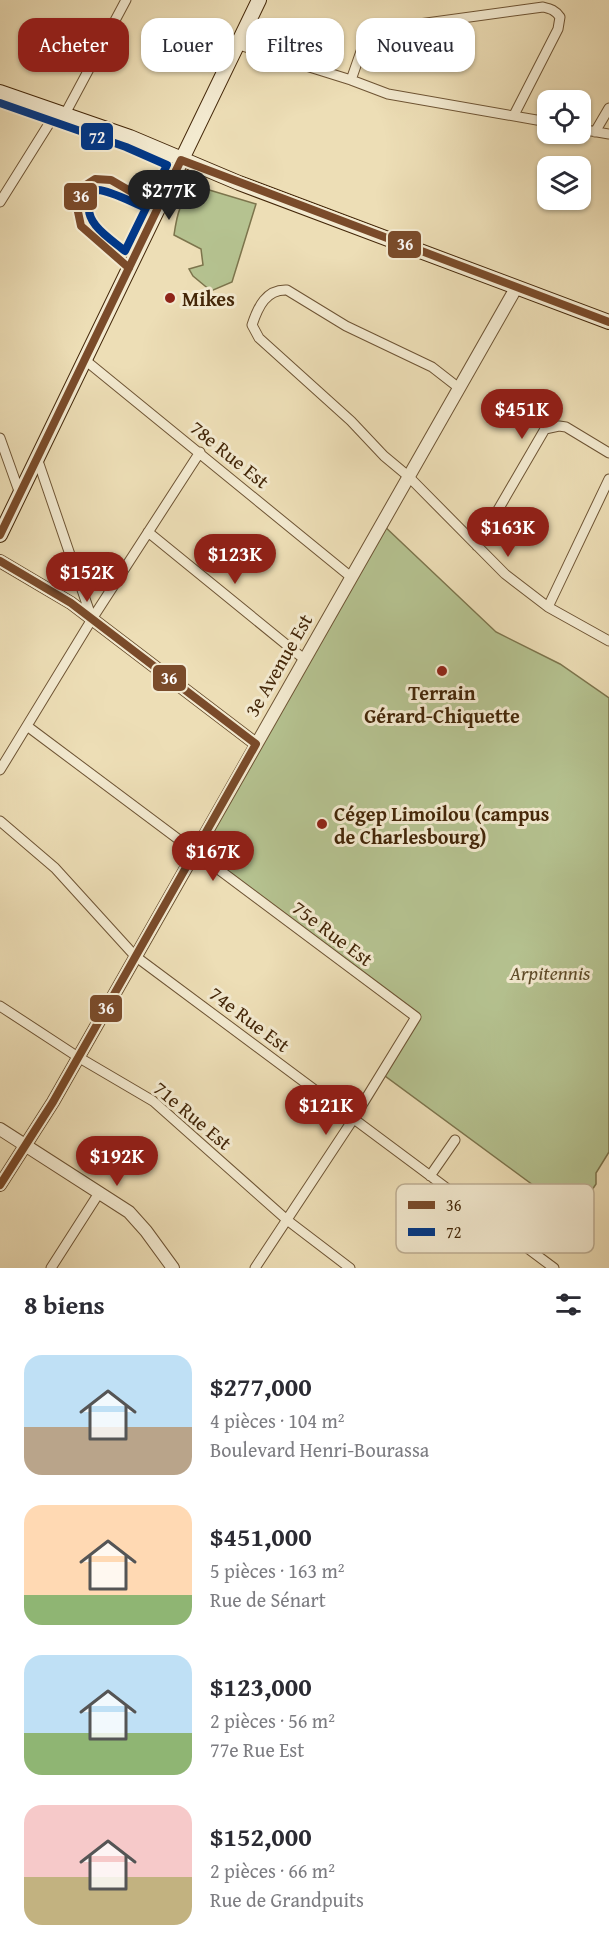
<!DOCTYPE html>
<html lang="fr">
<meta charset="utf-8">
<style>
body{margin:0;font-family:"Gentium Book Plus",serif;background:#f2f2f3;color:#2b2b33;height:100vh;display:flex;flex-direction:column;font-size:22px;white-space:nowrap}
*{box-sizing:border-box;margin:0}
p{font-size:20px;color:#7c7c81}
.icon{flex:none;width:33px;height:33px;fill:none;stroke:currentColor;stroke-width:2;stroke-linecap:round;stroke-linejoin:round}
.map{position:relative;height:1268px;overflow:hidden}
.sheet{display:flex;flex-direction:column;background:#fff;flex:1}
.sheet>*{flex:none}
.top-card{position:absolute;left:18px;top:18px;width:573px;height:54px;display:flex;gap:12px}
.controls{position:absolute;left:537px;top:90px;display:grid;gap:12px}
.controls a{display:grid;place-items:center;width:54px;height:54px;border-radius:12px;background:#fff;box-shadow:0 2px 4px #0004;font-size:30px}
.price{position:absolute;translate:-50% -51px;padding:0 14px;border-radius:21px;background:#8f2418;color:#fff;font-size:20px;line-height:39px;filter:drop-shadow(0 2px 3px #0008)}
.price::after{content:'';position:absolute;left:50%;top:36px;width:18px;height:14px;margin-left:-9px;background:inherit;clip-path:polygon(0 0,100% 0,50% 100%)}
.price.selected{background:#222;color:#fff}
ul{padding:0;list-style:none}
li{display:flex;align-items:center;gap:18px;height:150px;padding:0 24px}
li span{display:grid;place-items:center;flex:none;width:168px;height:120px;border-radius:18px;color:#555}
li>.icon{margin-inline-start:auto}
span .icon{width:72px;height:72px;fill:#fffc;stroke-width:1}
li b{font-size:26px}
h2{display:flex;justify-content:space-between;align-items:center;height:72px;padding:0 24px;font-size:26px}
.pill{padding:0 21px;border-radius:18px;background:#fff;box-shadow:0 2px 4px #0004;font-size:21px;line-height:54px}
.pill.selected{background:#8f2418;color:#fff}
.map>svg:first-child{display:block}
</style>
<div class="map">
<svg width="609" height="1268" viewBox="0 0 609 1268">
<rect width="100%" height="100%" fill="#eddeb6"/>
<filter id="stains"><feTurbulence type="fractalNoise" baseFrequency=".00333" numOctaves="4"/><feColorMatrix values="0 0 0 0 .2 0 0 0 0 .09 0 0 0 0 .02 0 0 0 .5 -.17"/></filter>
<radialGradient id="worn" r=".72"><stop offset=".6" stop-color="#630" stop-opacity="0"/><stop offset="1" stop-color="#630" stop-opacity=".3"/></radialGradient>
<path fill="#b5c290" stroke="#7c744c" stroke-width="1.5" d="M196,186L256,204L232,282L211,291L193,276L189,269L203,265L201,249L174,235C177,214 180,200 196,186Z
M381,523L496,632L560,664L609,698V1152L596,1173V1184L575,1216L381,1073L416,1018L195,852Z"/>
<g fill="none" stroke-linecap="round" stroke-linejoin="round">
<g stroke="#6e5434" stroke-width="11">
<path id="minor" d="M236,44L351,80L388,94L548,122
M351,80L366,37L375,30L543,7C551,9 555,10 560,17L558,29L514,115
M65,114L126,0
M580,129L609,134
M595,132L609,108
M0,202L57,111
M85,360L351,577
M459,388L432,367L346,326L287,290C266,289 258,307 252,325L259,338L351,421L384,456L408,476L505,574L548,607L609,641
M0,438L20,494
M37,458L92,619
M148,532L304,659
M477,546L545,429L559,426L566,427L609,453
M548,607L609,479
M27,726L416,1017L354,1118L255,1268
M0,770L92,619L200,452
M0,821L55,868L135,956L554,1268
M0,1006L78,1057L153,1101L287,1220L350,1268
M430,1176L455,1140
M51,1268L99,1193"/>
</g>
<g stroke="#6e5434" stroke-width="14">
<path id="tertiary" d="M0,561L71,603L256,744
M0,1129L129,1212L146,1231L173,1268
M0,1185L53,1102L516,288"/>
</g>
<g stroke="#432608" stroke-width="16">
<path id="secondary" d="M0,92L130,137L239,183L609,322
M0,535L259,0"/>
</g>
<use href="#minor" stroke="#f3ead0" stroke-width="9"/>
<use href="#tertiary" stroke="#f3ead0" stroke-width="12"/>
<use href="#secondary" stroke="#f3ead0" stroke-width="14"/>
<g stroke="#f3ead0" stroke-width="12">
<path id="bus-1" d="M129,268L81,226L77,207L84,186L95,179L111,180L130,191L161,202
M0,535L181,160L609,322
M0,561L71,603L256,744L53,1102L0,1185"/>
</g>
<g stroke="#f3ead0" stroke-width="12">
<path id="bus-2" d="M0,103L126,147L167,165L155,189
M98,190C112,191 131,202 146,208L125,251C111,239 83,223 90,202C92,196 92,193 98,190Z"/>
</g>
<use href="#bus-1" stroke="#7a4b2a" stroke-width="8"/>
<use href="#bus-2" stroke="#013888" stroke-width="8"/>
</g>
<g fill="#8f2418" stroke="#f3ead0" stroke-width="2">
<circle cx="170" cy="298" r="6"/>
<circle cx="442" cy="671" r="6"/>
<circle cx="322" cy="824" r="6"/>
</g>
<g text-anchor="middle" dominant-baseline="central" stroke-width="6" stroke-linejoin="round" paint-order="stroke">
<g font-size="20" font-weight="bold" fill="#432608" stroke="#f3ead0" text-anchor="start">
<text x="182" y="298">Mikes</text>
<text x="442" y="692" text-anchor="middle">Terrain<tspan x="442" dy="23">Gérard-Chiquette</tspan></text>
<text x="334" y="813">Cégep Limoilou (campus<tspan x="334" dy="23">de Charlesbourg)</tspan></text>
</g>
<g font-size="20" fill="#432608" stroke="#f3ead0">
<text transform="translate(230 454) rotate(39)">78e Rue Est</text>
<text transform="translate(278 665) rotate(-60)">3e Avenue Est</text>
<text transform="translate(333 933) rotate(37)">75e Rue Est</text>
<text transform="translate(250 1019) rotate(37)">74e Rue Est</text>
<text transform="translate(193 1115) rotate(40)">71e Rue Est</text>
</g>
<g font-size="20" font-style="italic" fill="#604d2a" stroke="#f3ead0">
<text x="550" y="972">Arpitennis</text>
</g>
</g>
<rect x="396" y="1184" width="198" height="69" rx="9" fill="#f3ead0" stroke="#beaf94" stroke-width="1.5"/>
<rect x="408" y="1201" width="27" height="8" fill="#7a4b2a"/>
<rect x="408" y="1228" width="27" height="8" fill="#013888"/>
<g font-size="16" fill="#432608">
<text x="446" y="1211">36</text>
<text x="446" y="1238">72</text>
</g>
<g stroke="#f3ead0" stroke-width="2">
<rect x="80" y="122" width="34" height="29" rx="6" fill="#013888"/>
<rect x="63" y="182" width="35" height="29" rx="6" fill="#7a4b2a"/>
<rect x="387" y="230" width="35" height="29" rx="6" fill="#7a4b2a"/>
<rect x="152" y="664" width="35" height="28" rx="6" fill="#7a4b2a"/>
<rect x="89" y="994" width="34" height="29" rx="6" fill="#7a4b2a"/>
</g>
<g font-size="16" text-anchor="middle" font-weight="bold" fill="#fff">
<text x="97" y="143">72</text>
<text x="81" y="202">36</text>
<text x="405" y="250">36</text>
<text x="169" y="684">36</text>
<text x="106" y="1014">36</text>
</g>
<rect width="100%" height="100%" filter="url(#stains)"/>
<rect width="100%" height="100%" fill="url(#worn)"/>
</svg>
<div class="controls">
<a><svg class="icon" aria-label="locate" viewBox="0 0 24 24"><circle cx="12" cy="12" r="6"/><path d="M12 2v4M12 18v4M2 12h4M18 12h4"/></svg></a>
<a><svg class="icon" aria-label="layers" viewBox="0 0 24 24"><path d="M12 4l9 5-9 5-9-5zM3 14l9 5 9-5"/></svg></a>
</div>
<b class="price selected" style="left:169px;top:221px">$277K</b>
<b class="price" style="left:522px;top:440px">$451K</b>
<b class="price" style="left:508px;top:558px">$163K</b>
<b class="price" style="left:235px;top:585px">$123K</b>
<b class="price" style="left:87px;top:603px">$152K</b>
<b class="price" style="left:213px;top:882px">$167K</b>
<b class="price" style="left:326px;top:1136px">$121K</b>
<b class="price" style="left:117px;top:1187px">$192K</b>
<div class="top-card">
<a class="pill selected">Acheter</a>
<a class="pill">Louer</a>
<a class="pill">Filtres</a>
<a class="pill">Nouveau</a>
</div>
</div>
<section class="sheet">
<h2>8 biens<svg class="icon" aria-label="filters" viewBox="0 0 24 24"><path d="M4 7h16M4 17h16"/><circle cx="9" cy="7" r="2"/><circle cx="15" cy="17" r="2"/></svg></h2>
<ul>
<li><span style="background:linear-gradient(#bfe0f5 60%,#b9a48a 0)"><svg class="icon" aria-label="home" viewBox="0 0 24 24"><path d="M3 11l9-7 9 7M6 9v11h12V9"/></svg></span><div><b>$277,000</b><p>4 pièces · 104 m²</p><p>Boulevard Henri-Bourassa</p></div></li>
<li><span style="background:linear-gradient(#ffd9b3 75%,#8fb573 0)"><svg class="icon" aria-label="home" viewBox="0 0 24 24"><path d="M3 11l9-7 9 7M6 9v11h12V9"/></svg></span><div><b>$451,000</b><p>5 pièces · 163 m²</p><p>Rue de Sénart</p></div></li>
<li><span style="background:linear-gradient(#bfe0f5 65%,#8fb573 0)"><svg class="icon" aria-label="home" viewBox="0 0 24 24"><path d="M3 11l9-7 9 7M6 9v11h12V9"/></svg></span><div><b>$123,000</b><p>2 pièces · 56 m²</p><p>77e Rue Est</p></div></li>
<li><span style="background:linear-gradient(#f6c9c9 60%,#c2b280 0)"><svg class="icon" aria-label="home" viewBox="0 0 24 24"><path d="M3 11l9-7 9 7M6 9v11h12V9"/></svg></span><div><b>$152,000</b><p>2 pièces · 66 m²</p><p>Rue de Grandpuits</p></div></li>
</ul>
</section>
